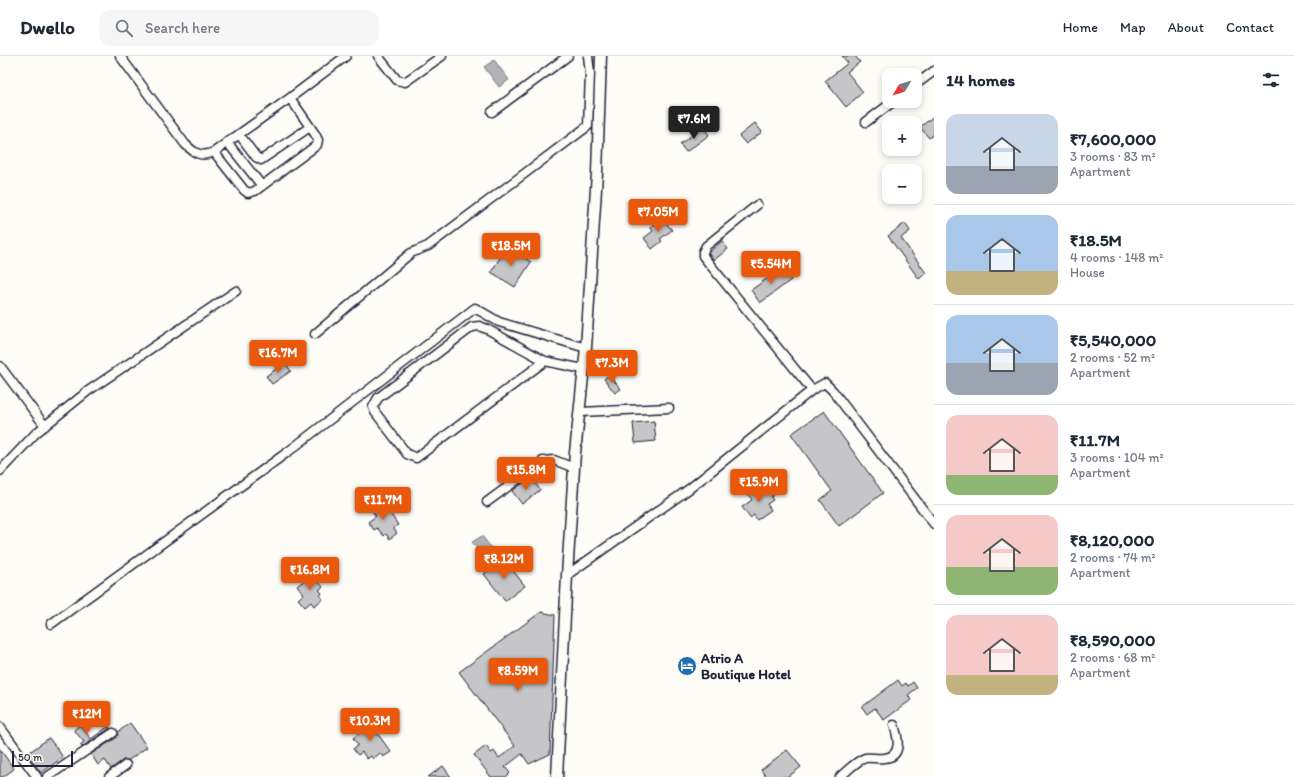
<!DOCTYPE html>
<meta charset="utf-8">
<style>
body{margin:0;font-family:Itim,sans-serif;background:#f6f6f7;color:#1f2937;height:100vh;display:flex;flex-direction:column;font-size:15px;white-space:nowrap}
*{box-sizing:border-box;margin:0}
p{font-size:13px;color:#747a83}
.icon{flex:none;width:22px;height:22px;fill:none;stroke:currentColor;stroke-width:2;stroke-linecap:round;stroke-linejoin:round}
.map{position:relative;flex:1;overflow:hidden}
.panel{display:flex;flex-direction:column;background:#fff;width:360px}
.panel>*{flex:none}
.needle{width:26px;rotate:232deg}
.controls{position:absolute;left:882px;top:12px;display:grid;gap:8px}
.controls a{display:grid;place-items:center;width:40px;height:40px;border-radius:8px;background:#fff;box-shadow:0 2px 6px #0003;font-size:20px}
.scale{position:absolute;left:12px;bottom:10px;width:61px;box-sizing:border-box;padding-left:4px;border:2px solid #22223b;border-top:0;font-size:11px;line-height:14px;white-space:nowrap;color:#22223b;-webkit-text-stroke:3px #fdfcf7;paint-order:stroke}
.price{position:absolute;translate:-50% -34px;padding:0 9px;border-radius:4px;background:#ea580c;color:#fff;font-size:13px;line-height:26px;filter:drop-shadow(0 1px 2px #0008)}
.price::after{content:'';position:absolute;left:50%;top:24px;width:12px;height:9px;margin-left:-6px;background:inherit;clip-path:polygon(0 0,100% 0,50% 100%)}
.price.selected{background:#222;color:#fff}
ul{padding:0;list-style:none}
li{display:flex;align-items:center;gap:12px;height:100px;padding:0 12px}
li+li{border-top:1px solid #e0e1e3}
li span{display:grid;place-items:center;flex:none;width:112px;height:80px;border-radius:12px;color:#555}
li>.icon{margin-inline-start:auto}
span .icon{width:48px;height:48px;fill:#fffc;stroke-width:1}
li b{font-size:17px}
h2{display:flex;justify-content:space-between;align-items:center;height:48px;padding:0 12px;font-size:17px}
header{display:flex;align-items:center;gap:24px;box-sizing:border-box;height:56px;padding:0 20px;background:#fff;border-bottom:1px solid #e0e1e3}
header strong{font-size:19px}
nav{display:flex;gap:22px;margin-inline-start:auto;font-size:14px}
.search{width:280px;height:36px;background:#f6f6f7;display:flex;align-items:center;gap:10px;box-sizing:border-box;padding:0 14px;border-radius:12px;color:#747a83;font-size:15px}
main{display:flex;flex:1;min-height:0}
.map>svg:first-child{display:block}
</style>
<header>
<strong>Dwello</strong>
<div class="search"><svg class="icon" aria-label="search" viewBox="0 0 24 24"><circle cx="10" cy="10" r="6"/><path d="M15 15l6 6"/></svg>Search here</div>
<nav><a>Home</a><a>Map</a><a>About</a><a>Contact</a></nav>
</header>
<main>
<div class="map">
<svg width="934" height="721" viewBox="0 0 934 721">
<rect width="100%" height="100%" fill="#fdfcf7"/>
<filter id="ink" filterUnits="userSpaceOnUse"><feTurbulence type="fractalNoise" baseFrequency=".025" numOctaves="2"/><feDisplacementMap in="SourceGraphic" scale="8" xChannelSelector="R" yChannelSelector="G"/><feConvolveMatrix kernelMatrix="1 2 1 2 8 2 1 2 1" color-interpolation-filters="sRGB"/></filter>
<g filter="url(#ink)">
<path fill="#b2b2b7" stroke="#787885" d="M494,4L509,24L499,31L484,11Z
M482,480L496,498L487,505L472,486Z"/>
<path fill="#c6c6c8" stroke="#22223b" d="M842,0H855L860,6L847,16L863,36L846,51L825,25L848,7Z
M934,60V79L929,82L920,71Z
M755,67L762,76L746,88L739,80Z
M703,71L709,79L686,96L680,88Z
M662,162L672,174L660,183L662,185L652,193L644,182L653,175L650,171Z
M905,167L910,175L901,182L926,217L919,223L888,180Z
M722,185L728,193L714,204L708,197Z
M507,191L531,206L515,231L491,216Z
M782,212L791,224L760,247L751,234Z
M285,307L291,315L272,328L266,320Z
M609,319L621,333L615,337L604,323Z
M824,355L883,437L839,470L820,444L832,435L791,378Z
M654,365L656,385L635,387L633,367Z
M531,421L540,434L522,448L512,435Z
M752,431L759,439L773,431L777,436L771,441L773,444L767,448L771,454L757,464L754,459L750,462L742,451L752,444L746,435Z
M377,448L380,451L384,448L398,469L393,472L397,477L390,483L386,478L384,480L377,472L374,474L368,466L376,460L370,453Z
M504,503L525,530L505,545L484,518Z
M312,518L323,531L319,534L322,537L320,540L323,543L314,550L311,546L305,551L298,543L304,538L297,530Z
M541,556L555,559L550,698L529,708L522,698L505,711L510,717L506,721H491L474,699L486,690L491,697L494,695L499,702L515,690L459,616Z
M898,624L902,630L906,627L908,630L913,626L917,632L908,639L911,644L884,664L875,652L867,658L862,651Z
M366,662L391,696L383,701L380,697L373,703L371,700L367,703L362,696L358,699L353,693L358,689L353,682L363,674L358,668Z
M130,667L147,691L129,704H123L111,713L105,704L98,709L91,698L116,682L118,676Z
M80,669L91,683L109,670L110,672L82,691L80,689L84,686L74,674Z
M49,682L63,701L41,717L27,698Z
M0,693L14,713L3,721H0Z
M787,694L801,711L788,721H766L761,714Z
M443,710L451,721H428Z"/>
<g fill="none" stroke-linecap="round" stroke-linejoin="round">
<g stroke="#22223b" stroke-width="11">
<path id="minor" d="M120,0L185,88C194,97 202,102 214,96L290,42L346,0
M378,0L397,24L405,26L442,0
M915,29L934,15
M492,56L568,0
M866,66L894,45
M239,78L256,101L261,104L310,71
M227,86L262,130
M214,96L244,134L248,137L255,135L317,89L318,84L315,78L290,42
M757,149L706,190L703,196V200L812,334
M315,278L411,197L428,190L588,70L590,18L588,0
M545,305L416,402L407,398L375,356L373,351L378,342L472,271L479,270L487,273L545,305L583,313
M0,310L45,370
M580,356L669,352
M0,415L36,377L88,335L236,235
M487,446L543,405L554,404L574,412
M567,519L689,433L812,334L825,327L833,335L934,468
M51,568L289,395L475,252L499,266L586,292
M0,671L37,721
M47,721L113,677
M109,721L126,709
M840,721C847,715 856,705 865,702C871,701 878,703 884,702C903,701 898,681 894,669"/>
</g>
<g stroke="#22223b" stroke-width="13">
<path id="major" d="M557,721L567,519L575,397L586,292L597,117L601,0"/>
</g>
<use href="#minor" stroke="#fdfcf7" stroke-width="8"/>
<use href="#major" stroke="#fdfcf7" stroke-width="10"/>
</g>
</g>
<defs>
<g id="hotel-disc" transform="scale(1)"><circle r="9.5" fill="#1f6fb2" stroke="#fdfcf7"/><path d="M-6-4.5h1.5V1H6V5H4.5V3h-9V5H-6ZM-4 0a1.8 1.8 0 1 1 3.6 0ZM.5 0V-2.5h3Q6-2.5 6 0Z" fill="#fff"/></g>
</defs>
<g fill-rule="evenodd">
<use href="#hotel-disc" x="687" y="610"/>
</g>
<g text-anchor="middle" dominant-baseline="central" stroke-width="4" stroke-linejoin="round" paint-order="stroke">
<g font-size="14" font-weight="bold" fill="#22223b" stroke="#fdfcf7" text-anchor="start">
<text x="701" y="602">Atrio A<tspan x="701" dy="16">Boutique Hotel</tspan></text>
</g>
</g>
</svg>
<div class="controls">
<a><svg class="needle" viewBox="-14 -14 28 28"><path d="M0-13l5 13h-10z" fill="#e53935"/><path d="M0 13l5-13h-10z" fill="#747a83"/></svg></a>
<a>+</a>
<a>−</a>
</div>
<div class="scale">50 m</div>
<b class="price selected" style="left:694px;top:84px">₹7.6M</b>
<b class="price" style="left:658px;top:177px">₹7.05M</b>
<b class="price" style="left:511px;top:211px">₹18.5M</b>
<b class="price" style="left:771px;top:229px">₹5.54M</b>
<b class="price" style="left:278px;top:318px">₹16.7M</b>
<b class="price" style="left:612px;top:328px">₹7.3M</b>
<b class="price" style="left:526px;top:435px">₹15.8M</b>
<b class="price" style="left:759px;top:447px">₹15.9M</b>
<b class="price" style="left:383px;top:465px">₹11.7M</b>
<b class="price" style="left:504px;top:524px">₹8.12M</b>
<b class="price" style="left:310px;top:535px">₹16.8M</b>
<b class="price" style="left:518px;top:636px">₹8.59M</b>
<b class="price" style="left:87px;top:679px">₹12M</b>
<b class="price" style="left:370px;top:686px">₹10.3M</b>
</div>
<section class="panel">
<h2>14 homes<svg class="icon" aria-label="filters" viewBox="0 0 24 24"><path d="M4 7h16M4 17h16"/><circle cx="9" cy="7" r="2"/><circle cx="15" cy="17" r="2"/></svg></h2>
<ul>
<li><span style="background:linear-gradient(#c9d6e8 65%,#9aa5b1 0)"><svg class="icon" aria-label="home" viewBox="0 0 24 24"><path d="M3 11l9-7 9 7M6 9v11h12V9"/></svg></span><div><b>₹7,600,000</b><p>3 rooms · 83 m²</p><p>Apartment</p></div></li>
<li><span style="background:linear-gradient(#a9c7e8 70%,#c2b280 0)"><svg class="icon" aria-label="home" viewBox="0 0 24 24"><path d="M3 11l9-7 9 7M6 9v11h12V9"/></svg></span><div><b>₹18.5M</b><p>4 rooms · 148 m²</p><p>House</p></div></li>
<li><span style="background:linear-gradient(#a9c7e8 60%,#9aa5b1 0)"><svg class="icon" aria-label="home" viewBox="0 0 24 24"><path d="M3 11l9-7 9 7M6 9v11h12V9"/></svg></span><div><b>₹5,540,000</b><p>2 rooms · 52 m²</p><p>Apartment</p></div></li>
<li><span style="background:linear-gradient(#f6c9c9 75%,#8fb573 0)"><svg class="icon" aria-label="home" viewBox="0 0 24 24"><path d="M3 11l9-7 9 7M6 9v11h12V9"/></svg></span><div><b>₹11.7M</b><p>3 rooms · 104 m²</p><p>Apartment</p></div></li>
<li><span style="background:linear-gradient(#f6c9c9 65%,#8fb573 0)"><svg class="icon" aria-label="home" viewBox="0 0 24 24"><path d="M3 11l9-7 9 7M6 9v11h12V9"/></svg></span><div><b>₹8,120,000</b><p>2 rooms · 74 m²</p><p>Apartment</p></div></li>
<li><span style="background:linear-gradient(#f6c9c9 75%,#c2b280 0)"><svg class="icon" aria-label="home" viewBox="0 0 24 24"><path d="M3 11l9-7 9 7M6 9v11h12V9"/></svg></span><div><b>₹8,590,000</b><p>2 rooms · 68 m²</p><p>Apartment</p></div></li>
</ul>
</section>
</main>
